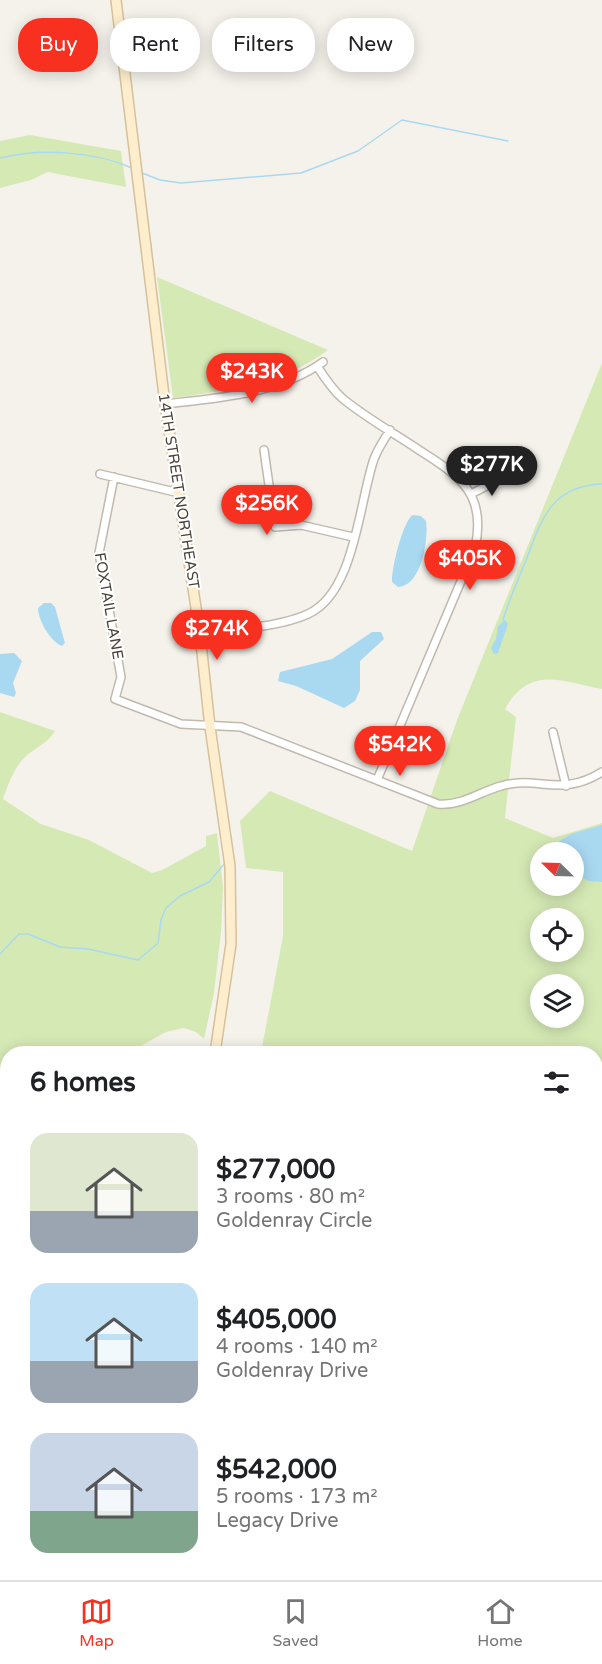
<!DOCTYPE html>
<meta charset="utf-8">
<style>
body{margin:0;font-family:"Varela Round",sans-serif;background:#f2f2f2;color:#202124;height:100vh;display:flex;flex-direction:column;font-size:22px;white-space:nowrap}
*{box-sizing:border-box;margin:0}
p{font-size:20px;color:#757577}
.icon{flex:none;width:33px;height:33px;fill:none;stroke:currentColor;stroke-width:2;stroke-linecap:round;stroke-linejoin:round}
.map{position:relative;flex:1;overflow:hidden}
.sheet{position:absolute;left:0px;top:1046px;width:603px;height:536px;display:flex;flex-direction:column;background:#fff;border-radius:24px 24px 0 0;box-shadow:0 3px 15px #0003}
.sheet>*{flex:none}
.hud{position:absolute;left:18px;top:18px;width:567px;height:54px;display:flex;gap:12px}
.needle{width:39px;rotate:293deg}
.fabs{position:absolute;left:530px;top:842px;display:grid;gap:12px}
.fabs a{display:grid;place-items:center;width:54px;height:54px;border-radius:50%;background:#fff;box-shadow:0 3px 15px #0003;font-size:30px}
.price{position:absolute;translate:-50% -51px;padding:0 14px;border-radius:21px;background:#f83020;color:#fff;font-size:20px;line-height:39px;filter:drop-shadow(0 2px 3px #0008)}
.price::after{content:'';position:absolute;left:50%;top:36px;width:18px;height:14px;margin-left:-9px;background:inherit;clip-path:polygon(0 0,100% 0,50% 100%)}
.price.current{background:#222;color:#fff}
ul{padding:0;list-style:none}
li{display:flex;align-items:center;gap:18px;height:150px;padding:0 30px}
li span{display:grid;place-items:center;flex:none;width:168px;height:120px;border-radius:18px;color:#555}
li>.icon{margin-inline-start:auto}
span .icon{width:72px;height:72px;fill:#fffc;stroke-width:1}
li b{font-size:26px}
h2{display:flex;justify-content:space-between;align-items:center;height:72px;padding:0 30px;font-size:26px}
.tag{padding:0 21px;border-radius:24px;background:#fff;box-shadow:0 3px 15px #0003;font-size:21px;line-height:54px}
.tag.current{background:#f83020;color:#fff}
.dock{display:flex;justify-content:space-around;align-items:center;height:84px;border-top:2px solid #e0e0e0;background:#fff;font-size:16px;color:#757577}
.dock a{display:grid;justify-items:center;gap:3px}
.dock .current{color:#f83020}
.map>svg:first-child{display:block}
</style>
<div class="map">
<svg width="602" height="1580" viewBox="0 0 602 1580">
<rect width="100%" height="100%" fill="#f5f2eb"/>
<path fill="#d5e9b5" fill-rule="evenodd" d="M30,135L121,151L126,187L48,172L31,180L0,188V141Z
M157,277L328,350C281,385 229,390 173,398Z
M602,363V689C560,681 530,665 505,709L516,717L505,818L553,838L602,823V1143L596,1141V1053H261L283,936V872L246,868L240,821L270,791L412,851L457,720ZM540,852H573V885H540ZM540,918H573V951H540ZM540,984H573V1017H540Z
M0,712L55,731C47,744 36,747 26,756C14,767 8,785 3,799L41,824L89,840L152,873L162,870L206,846V836L217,833L223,887L221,932L214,993L204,1039L196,1032L184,1028L166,1032L128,1053H8V1339L5,1344L8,1355V1574H58L63,1580H0Z
M269,1574H380L384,1580H266Z"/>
<path fill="#a9d9f1" d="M413,515L421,516L426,521C429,539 421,587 398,587L392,582C391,570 403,520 413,515Z
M44,603H51L55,607L65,643L62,646C50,641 38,620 38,608Z
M505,620L508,624L498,653L494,654L491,648L496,639L498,626Z
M372,632H381L384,639L360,661V690L355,701L344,708L296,686L278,681L280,672L332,659Z
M14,653L22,661L13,683L16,693L14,697L0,693V654Z
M602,825V882L588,881L573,872V852H542L571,834Z"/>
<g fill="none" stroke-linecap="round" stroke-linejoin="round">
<path stroke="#a9d9f1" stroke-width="1.5" d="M0,158C41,148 93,151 132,168
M142,173L160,180L181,183L301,173L358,151L402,120L508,141
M503,620C509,600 517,582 525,563C541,522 549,486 602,484
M0,954L19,934H28L60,947L88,949L138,960L158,943L161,920L166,908L180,896L209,882L225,863"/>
<g stroke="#c1b9ae" stroke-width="10">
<path id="street" d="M317,366C324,377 332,389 342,398C366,418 394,433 419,450C460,476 487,494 475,548L377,780
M165,404C219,398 278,394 323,362
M264,450L275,527L301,525L353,537
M100,474L179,493
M114,477L99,553L121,677L115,699L181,724L241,727L438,804C462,806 479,792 501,786C538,775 561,798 602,772
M471,494L502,478
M200,634C235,628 277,628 308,614C355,593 359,502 374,459C378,448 384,440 390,430
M553,732L566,786
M596,1305L602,1307
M596,1332L602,1315
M596,1494L602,1485
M109,1580L111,1574
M198,1580L203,1574
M229,1580L231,1574
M522,1580L531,1574"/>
</g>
<g stroke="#d5c19b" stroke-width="12">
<path id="secondary" d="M116,0L165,404L200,634L210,727L230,866L231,944L215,1053
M596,1202H602
M396,1574L400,1580"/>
</g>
<use href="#street" stroke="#fff" stroke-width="7"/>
<use href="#secondary" stroke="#feeecd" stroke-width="9"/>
</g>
<g text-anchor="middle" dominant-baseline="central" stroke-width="4.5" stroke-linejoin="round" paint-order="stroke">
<g font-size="15" fill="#4a4239" stroke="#fff">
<text transform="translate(179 491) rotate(81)">14TH STREET NORTHEAST</text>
<text transform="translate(109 606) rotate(80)">FOXTAIL LANE</text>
</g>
</g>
</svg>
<div class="fabs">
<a><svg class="needle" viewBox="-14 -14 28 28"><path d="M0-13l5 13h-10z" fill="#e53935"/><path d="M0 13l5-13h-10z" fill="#757577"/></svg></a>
<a><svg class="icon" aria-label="locate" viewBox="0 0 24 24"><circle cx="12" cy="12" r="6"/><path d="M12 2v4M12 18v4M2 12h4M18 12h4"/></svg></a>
<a><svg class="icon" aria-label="layers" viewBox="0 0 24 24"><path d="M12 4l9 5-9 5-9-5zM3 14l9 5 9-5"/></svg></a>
</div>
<b class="price" style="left:252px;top:404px">$243K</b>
<b class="price current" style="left:492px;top:497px">$277K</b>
<b class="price" style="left:267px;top:536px">$256K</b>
<b class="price" style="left:470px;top:591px">$405K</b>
<b class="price" style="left:217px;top:661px">$274K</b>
<b class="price" style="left:400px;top:777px">$542K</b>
<div class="hud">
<a class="tag current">Buy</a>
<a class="tag">Rent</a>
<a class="tag">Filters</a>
<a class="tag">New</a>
</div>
<section class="sheet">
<h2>6 homes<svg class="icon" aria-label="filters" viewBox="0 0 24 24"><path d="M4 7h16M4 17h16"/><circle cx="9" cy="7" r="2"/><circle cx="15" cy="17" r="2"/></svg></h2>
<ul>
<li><span style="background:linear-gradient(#dfe7d0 65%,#9aa5b1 0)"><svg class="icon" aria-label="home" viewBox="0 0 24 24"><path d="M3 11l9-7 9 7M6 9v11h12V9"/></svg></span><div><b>$277,000</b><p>3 rooms · 80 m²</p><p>Goldenray Circle</p></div></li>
<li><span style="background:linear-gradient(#bfe0f5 65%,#9aa5b1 0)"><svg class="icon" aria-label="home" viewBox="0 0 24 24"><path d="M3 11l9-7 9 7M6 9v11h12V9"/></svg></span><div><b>$405,000</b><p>4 rooms · 140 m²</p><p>Goldenray Drive</p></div></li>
<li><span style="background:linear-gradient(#c9d6e8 65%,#7fa58c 0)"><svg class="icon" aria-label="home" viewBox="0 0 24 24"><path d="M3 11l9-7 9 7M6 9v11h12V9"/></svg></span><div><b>$542,000</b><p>5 rooms · 173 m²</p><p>Legacy Drive</p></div></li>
</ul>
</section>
</div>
<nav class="dock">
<a class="current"><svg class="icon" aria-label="map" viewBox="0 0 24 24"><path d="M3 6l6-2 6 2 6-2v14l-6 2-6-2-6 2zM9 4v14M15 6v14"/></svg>Map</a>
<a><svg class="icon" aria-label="saved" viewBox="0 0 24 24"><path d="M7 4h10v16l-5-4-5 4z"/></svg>Saved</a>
<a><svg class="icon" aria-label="home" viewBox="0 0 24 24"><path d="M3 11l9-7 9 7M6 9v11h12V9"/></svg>Home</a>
</nav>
